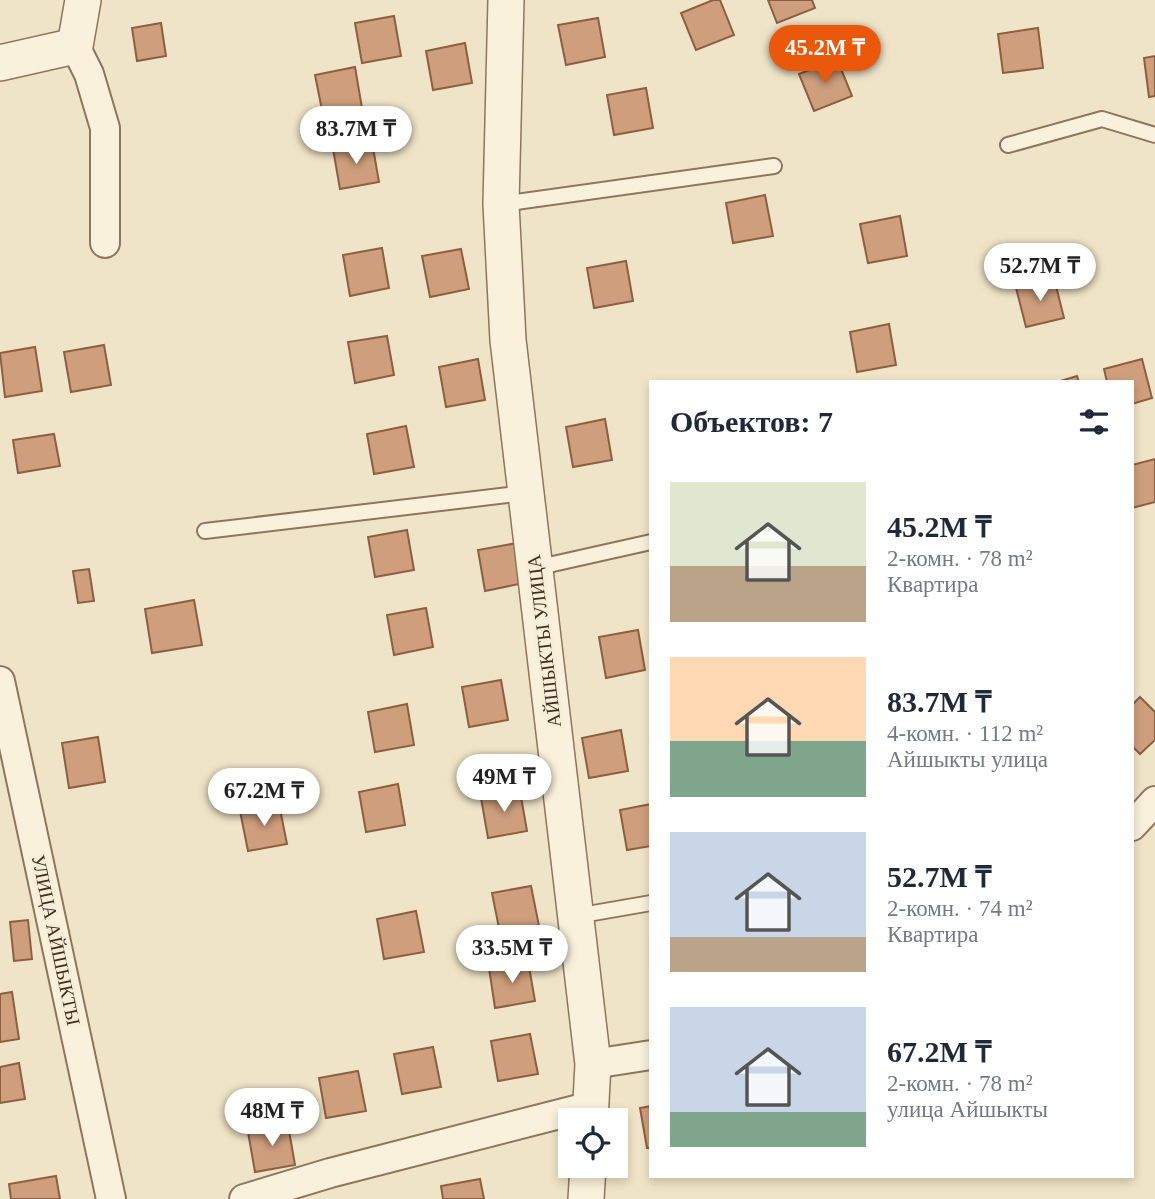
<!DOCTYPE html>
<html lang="ru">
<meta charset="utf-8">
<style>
body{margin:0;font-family:Georgia,serif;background:#f6f6f7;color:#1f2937;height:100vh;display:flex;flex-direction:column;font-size:26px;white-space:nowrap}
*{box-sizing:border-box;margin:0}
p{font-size:23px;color:#747a83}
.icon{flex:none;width:38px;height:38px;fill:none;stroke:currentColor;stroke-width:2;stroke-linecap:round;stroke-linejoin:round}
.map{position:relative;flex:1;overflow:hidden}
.sheet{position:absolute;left:649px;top:380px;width:485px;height:798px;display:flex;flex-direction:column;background:#fff;border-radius:0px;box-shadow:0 4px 10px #0003}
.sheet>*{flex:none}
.controls{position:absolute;left:558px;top:1108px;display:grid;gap:14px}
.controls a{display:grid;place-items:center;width:70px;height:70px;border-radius:0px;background:#fff;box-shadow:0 4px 10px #0003;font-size:35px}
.price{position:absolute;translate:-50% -60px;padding:0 16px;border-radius:24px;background:#fff;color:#222;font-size:23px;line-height:46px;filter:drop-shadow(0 2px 4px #0008)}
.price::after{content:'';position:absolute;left:50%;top:42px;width:21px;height:16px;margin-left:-10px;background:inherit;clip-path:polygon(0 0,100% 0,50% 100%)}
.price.current{background:#ea580c;color:#fff}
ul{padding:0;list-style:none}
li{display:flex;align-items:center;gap:21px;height:175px;padding:0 21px}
li span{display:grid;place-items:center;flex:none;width:196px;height:140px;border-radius:0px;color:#555}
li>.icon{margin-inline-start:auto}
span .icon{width:84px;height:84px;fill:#fffc;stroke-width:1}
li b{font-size:30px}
h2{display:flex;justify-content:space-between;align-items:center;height:84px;padding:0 21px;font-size:30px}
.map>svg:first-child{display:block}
</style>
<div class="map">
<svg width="1155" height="1199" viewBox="0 0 1155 1199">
<rect width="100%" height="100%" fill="#f0e4c8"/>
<path fill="#cf9f7d" stroke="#8d5f41" stroke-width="2" d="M713,0H720L734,35L696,50L681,13Z
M768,0H812L815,8L777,23Z
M394,16L401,56L362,63L355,23Z
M598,18L605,57L566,65L558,25Z
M161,23L166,56L137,61L132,28Z
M1038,28L1043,68L1003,73L998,34Z
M465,43L472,83L433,90L426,51Z
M1155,56V96L1149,97L1144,58Z
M837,59L852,96L814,111L799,74Z
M355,67L362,108L323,115L315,75Z
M646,88L653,128L614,135L607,95Z
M372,142L379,182L340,189L333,149Z
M765,195L773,236L733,243L726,203Z
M900,216L907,256L868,263L860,224Z
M382,248L389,288L350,296L343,255Z
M461,249L469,289L430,297L422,256Z
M626,261L633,301L594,308L587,268Z
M1054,278L1064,318L1026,327L1016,288Z
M889,324L896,365L857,372L850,332Z
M387,336L394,375L355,383L348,342Z
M104,345L111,385L71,392L64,352Z
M35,347L42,391L5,397L0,353Z
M478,359L485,400L446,407L439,367Z
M1142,359L1152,398L1132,404V382H1107L1104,369Z
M1077,376L1079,382H1057Z
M605,419L612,460L573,467L566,427Z
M406,426L414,467L374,474L367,434Z
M54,434L60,466L18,473L13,440Z
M1155,459V502L1132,508V465Z
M407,530L414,570L375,577L368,537Z
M517,543L524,583L485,591L478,550Z
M89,569L94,601L78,603L73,571Z
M194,600L202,645L152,653L145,609Z
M426,608L433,647L394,655L387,615Z
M638,630L645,670L606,678L599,637Z
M501,680L508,720L469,727L462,687Z
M1140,697L1155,712V740L1140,754L1132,746V705Z
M407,704L414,745L375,752L368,712Z
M621,730L628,771L589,778L582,738Z
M98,737L105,782L69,788L62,743Z
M398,784L405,825L366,832L359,792Z
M520,791L527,831L488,838L481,798Z
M279,804L287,844L248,851L240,811Z
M651,804V846L627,850L620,810Z
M531,886L539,926L500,933L492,893Z
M416,911L424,952L384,959L377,919Z
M28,920L32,959L14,961L10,922Z
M528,961L535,1001L495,1008L489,968Z
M12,992L19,1039L0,1042V994Z
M530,1034L538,1074L498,1081L491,1041Z
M433,1047L441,1087L402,1094L394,1054Z
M19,1063L25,1099L0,1103V1067Z
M358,1071L366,1111L326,1118L319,1078Z
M651,1106V1148H647L640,1108Z
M288,1125L295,1165L255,1172L248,1132Z
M56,1176L60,1199H11L9,1184Z
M480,1179L484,1199H443L441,1186Z"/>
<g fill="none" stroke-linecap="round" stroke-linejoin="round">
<g stroke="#8d765c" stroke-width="18">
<path id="service" d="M1008,145L1102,119L1155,135
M502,204L774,166
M205,531L525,493
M535,568L651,542
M576,916L651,903"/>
</g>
<g stroke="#8d765c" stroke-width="32">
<path id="minor" d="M75,46L89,74L105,128V243
M0,681L111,1199
M1132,826L1155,801
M593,1064L651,1055
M244,1199L330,1173L591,1106"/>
</g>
<g stroke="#8d765c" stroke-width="38">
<path id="tertiary" d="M506,0L501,204L508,340L593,1064L590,1120
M0,63L75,46L83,0
M586,1199L588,1166"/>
</g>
<use href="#service" stroke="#faf1dc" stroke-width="14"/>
<use href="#minor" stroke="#faf1dc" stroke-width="28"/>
<use href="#tertiary" stroke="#faf1dc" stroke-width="35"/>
</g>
<g text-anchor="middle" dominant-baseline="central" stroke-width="6" stroke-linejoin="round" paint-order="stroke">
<g font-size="19" fill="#3d2e20" stroke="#f7eed8">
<text transform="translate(544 641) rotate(-97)">АЙШЫКТЫ УЛИЦА</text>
<text transform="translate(56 940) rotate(78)">УЛИЦА АЙШЫКТЫ</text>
</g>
</g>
</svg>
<div class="controls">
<a><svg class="icon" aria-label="locate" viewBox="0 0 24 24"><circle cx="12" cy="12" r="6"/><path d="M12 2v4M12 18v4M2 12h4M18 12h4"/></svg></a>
</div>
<b class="price current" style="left:825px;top:85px">45.2M ₸</b>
<b class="price" style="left:356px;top:166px">83.7M ₸</b>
<b class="price" style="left:1040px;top:303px">52.7M ₸</b>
<b class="price" style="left:504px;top:814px">49M ₸</b>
<b class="price" style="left:264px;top:828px">67.2M ₸</b>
<b class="price" style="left:512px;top:985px">33.5M ₸</b>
<b class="price" style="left:272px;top:1148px">48M ₸</b>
<section class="sheet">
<h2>Объектов: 7<svg class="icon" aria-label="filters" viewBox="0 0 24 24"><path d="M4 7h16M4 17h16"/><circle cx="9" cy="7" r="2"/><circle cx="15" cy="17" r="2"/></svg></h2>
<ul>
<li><span style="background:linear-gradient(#dfe7d0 60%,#b9a48a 0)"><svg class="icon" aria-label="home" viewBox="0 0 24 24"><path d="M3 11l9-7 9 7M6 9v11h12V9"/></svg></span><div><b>45.2M ₸</b><p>2-комн. · 78 m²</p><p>Квартира</p></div></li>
<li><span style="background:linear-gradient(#ffd9b3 60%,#7fa58c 0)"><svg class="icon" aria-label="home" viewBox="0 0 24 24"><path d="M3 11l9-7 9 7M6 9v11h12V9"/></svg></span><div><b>83.7M ₸</b><p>4-комн. · 112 m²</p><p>Айшыкты улица</p></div></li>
<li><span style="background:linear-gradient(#c9d6e8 75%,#b9a48a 0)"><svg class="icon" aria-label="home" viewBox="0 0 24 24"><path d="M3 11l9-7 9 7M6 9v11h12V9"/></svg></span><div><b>52.7M ₸</b><p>2-комн. · 74 m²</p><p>Квартира</p></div></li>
<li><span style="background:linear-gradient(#c9d6e8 75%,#7fa58c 0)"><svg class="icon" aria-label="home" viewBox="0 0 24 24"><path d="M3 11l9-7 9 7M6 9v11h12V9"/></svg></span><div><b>67.2M ₸</b><p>2-комн. · 78 m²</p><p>улица Айшыкты</p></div></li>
</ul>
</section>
</div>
